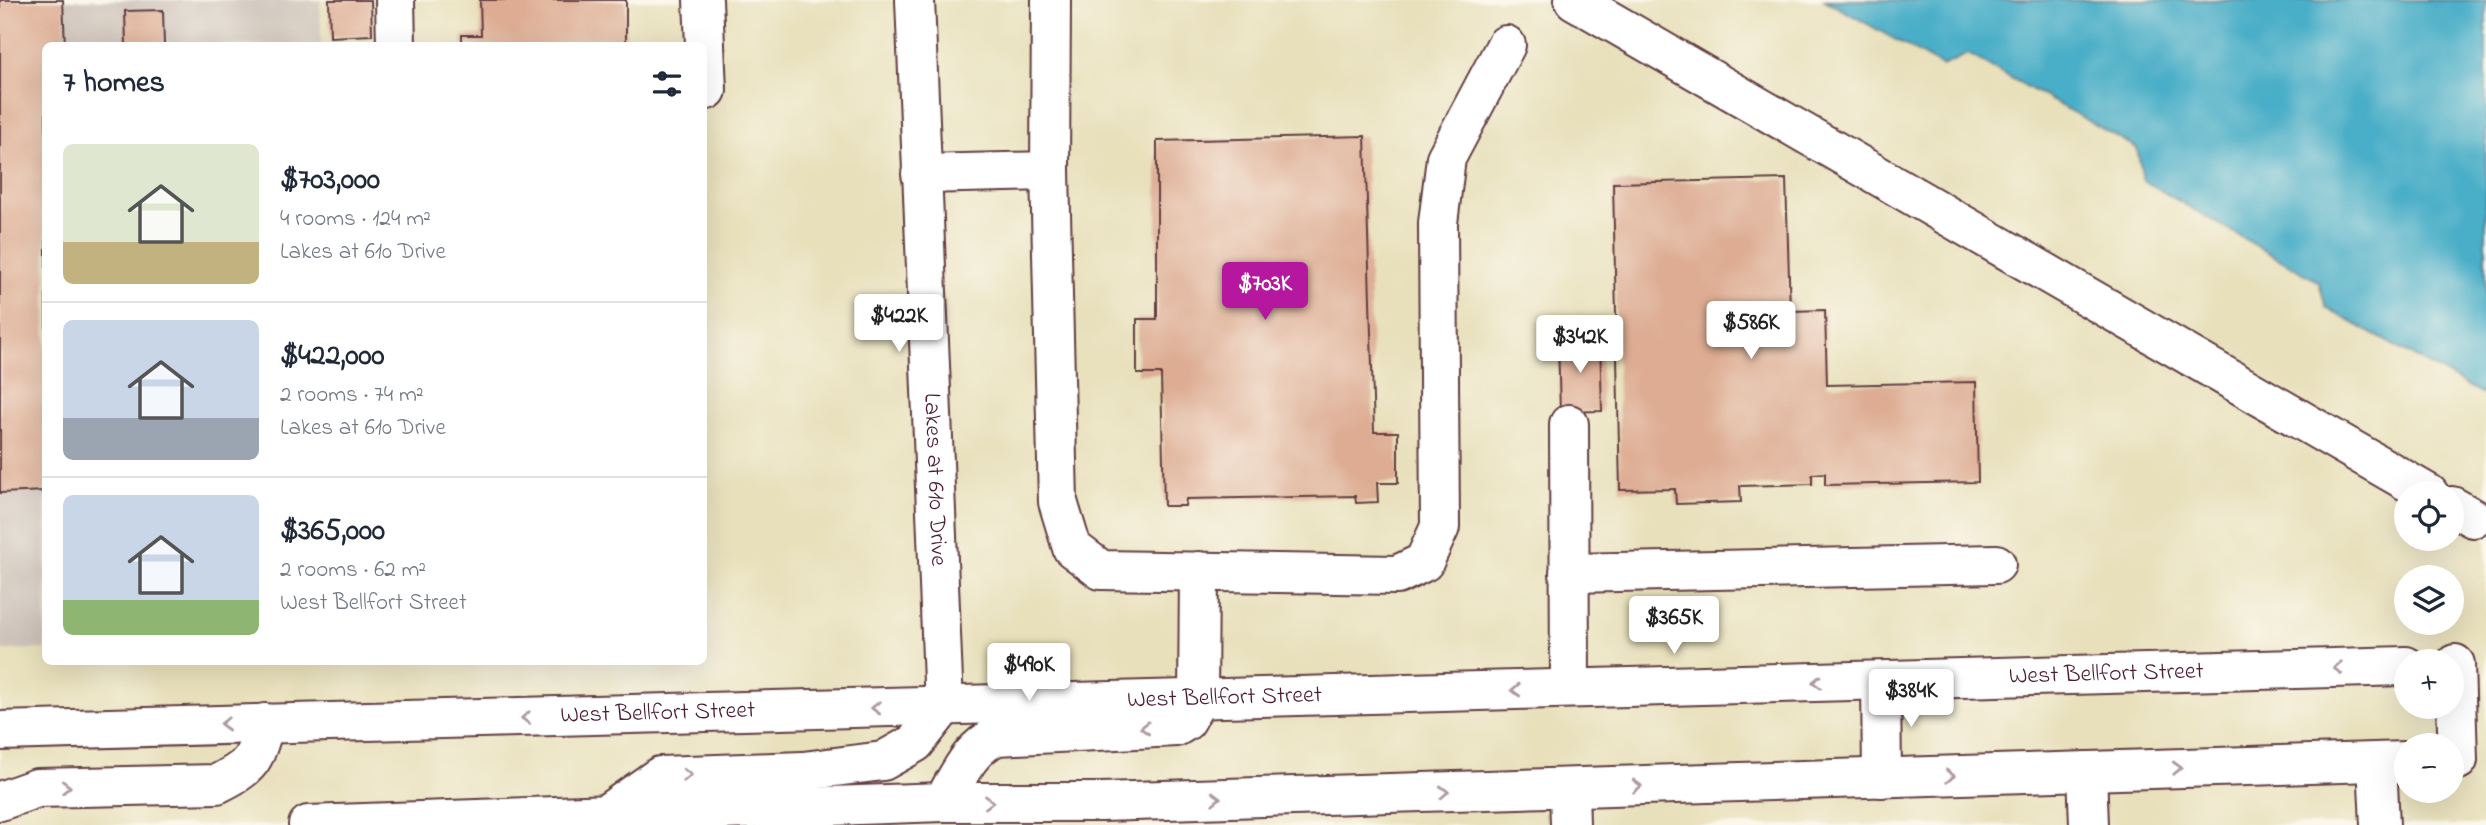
<!DOCTYPE html>
<meta charset="utf-8">
<style>
body{margin:0;font-family:"Indie Flower",sans-serif;background:#f6f6f7;color:#1f2937;height:100vh;display:flex;flex-direction:column;font-size:26px;white-space:nowrap}
*{box-sizing:border-box;margin:0}
p{font-size:23px;color:#747a83}
.icon{flex:none;width:38px;height:38px;fill:none;stroke:currentColor;stroke-width:2;stroke-linecap:round;stroke-linejoin:round}
.map{position:relative;flex:1;overflow:hidden}
.details{position:absolute;left:42px;top:42px;width:665px;height:623px;display:flex;flex-direction:column;background:#fff;border-radius:10px;box-shadow:0 7px 28px #0002}
.details>*{flex:none}
.controls{position:absolute;left:2394px;top:481px;display:grid;gap:14px}
.controls a{display:grid;place-items:center;width:70px;height:70px;border-radius:50%;background:#fff;box-shadow:0 7px 28px #0002;font-size:35px}
.price{position:absolute;translate:-50% -60px;padding:0 16px;border-radius:7px;background:#fff;color:#222;font-size:23px;line-height:46px;filter:drop-shadow(0 2px 4px #0008)}
.price::after{content:'';position:absolute;left:50%;top:42px;width:21px;height:16px;margin-left:-10px;background:inherit;clip-path:polygon(0 0,100% 0,50% 100%)}
.price.active{background:#b5179e;color:#fff}
ul{padding:0;list-style:none}
li{display:flex;align-items:center;gap:21px;height:175px;padding:0 21px}
li+li{border-top:2px solid #e0e1e3}
li span{display:grid;place-items:center;flex:none;width:196px;height:140px;border-radius:10px;color:#555}
li>.icon{margin-inline-start:auto}
span .icon{width:84px;height:84px;fill:#fffc;stroke-width:1}
li b{font-size:30px}
h2{display:flex;justify-content:space-between;align-items:center;height:84px;padding:0 21px;font-size:30px}
.map>svg:first-child{display:block}
</style>
<div class="map">
<svg width="2486" height="825" viewBox="0 0 2486 825">
<rect width="100%" height="100%" fill="#fbf7ec"/>
<filter id="ink" filterUnits="userSpaceOnUse"><feTurbulence type="fractalNoise" baseFrequency=".0143" numOctaves="2"/><feDisplacementMap in="SourceGraphic" scale="14" xChannelSelector="R" yChannelSelector="G"/><feConvolveMatrix kernelMatrix="1 2 1 2 8 2 1 2 1" color-interpolation-filters="sRGB"/></filter>
<filter id="wash" filterUnits="userSpaceOnUse"><feTurbulence type="fractalNoise" baseFrequency=".00686" numOctaves="4" result="noise"/><feDisplacementMap in="SourceGraphic" scale="28" xChannelSelector="R" yChannelSelector="G"/><feGaussianBlur stdDeviation="1.57" result="paint"/><feColorMatrix in="noise" values="0 0 0 0 0 0 0 0 0 0 0 0 0 0 0 0 0 1.4 0 .05"/><feComposite in="paint" operator="in"/></filter>
<g filter="url(#wash)">
<rect width="100%" height="100%" fill="#e8e0bb"/>
<path fill="#cdc2b9" d="M0,0H320L321,45L46,46L45,649L0,650Z"/>
<path fill="#48aec7" stroke="#496679" stroke-width="2" d="M1825,0H2486V396L2326,308L2319,282L2143,180L2137,148L1968,54L1942,66Z"/>
<g id="blocks">
<path fill="#ddac92" d="M0,0H63L65,46H46V491L0,493Z
M329,0H371L372,35L330,37Z
M480,0H626V46H462V35H481Z
M163,10L164,46H126L125,11Z
M1365,136L1374,432H1398V483H1377L1378,502L1356,503L1355,496L1186,499L1185,506H1164L1161,374H1137V319H1157V141Z
M1786,179L1790,311L1825,310L1827,385L1976,382L1978,482L1825,485V473L1812,474V484L1740,486L1741,502L1676,504L1675,489L1620,490L1613,183Z
M1600,339L1602,411L1560,412L1558,340Z"/>
</g>
</g>
<g filter="url(#ink)">
<use href="#blocks" fill-opacity="0" stroke="#623c41" stroke-width="2"/>
<g fill="none" stroke-linecap="round" stroke-linejoin="round">
<g stroke="#623c41" stroke-width="42">
<g id="minor">
<path d="M395,0L396,46"/>
<path d="M703,0L707,90H704"/>
<path id="s1" d="M915,0L944,706"/>
<path d="M1574,0L2429,494"/>
<path d="M1050,171L1058,502L1072,548L1101,570L1397,575L1424,562L1440,527L1438,223L1446,158L1506,45"/>
<path d="M921,174L1050,171L1051,0"/>
<path d="M1569,424L1570,688"/>
<path d="M2452,506L2473,518"/>
<path d="M1569,573L1996,564"/>
<path d="M1198,699L1199,571"/>
<path d="M2377,762L2380,825"/>
<path d="M2087,771L2089,825"/>
<path d="M1569,788L1570,825"/>
</g>
</g>
<g stroke="#623c41" stroke-width="42">
<g id="major">
<path d="M2455,664L2458,760"/>
<path d="M1881,681L1882,778"/>
<path id="s2" d="M0,731L2406,666"/>
<path d="M0,801L37,788L217,784C253,766 254,761 265,723"/>
<path d="M943,802C958,777 970,747 997,736L1176,727L1186,721L1198,699"/>
<path d="M606,814L660,776L803,771L883,761L915,743L944,706"/>
<path d="M308,825L943,802H1101L2406,761"/>
</g>
</g>
<use href="#minor" stroke="#fff" stroke-width="38"/>
<use href="#major" stroke="#fff" stroke-width="38"/>
</g>
<defs><path id="oneway-chevron" d="M-2-3.5L2.5 0L-2 3.5" fill="none" stroke-width="1.6" stroke-linecap="round" stroke-linejoin="round" transform="scale(1.75)"/></defs>
<g stroke="#ae9aa0">
<use href="#oneway-chevron" transform="translate(2338 668) rotate(178)"/>
<use href="#oneway-chevron" transform="translate(1817 682) rotate(179)"/>
<use href="#oneway-chevron" transform="translate(1516 690) rotate(178)"/>
<use href="#oneway-chevron" transform="translate(876 708) rotate(178)"/>
<use href="#oneway-chevron" transform="translate(526 718) rotate(178)"/>
<use href="#oneway-chevron" transform="translate(225 724) rotate(178)"/>
<use href="#oneway-chevron" transform="translate(1145 728) rotate(178)"/>
<use href="#oneway-chevron" transform="translate(2177 768) rotate(-2)"/>
<use href="#oneway-chevron" transform="translate(687 775) rotate(-2)"/>
<use href="#oneway-chevron" transform="translate(1950 776) rotate(-2)"/>
<use href="#oneway-chevron" transform="translate(1637 786) rotate(-2)"/>
<use href="#oneway-chevron" transform="translate(66 787) rotate(-1)"/>
<use href="#oneway-chevron" transform="translate(1444 792) rotate(-2)"/>
<use href="#oneway-chevron" transform="translate(1216 798) rotate(-2)"/>
<use href="#oneway-chevron" transform="translate(989 802)"/>
</g>
</g>
<g text-anchor="middle" dominant-baseline="central" stroke-width="7" stroke-linejoin="round" paint-order="stroke">
<g font-size="24" fill="#4a1f2b" stroke="#fbf7ec">
<text stroke="none"><textPath href="#s1" startOffset="480">Lakes at 610 Drive</textPath></text>
<text stroke="none"><textPath href="#s2" startOffset="2107">West Bellfort Street</textPath></text>
<text stroke="none"><textPath href="#s2" startOffset="1225">West Bellfort Street</textPath></text>
<text stroke="none"><textPath href="#s2" startOffset="658">West Bellfort Street</textPath></text>
</g>
</g>
</svg>
<div class="controls">
<a><svg class="icon" aria-label="locate" viewBox="0 0 24 24"><circle cx="12" cy="12" r="6"/><path d="M12 2v4M12 18v4M2 12h4M18 12h4"/></svg></a>
<a><svg class="icon" aria-label="layers" viewBox="0 0 24 24"><path d="M12 4l9 5-9 5-9-5zM3 14l9 5 9-5"/></svg></a>
<a>+</a>
<a>−</a>
</div>
<b class="price active" style="left:1265px;top:322px">$703K</b>
<b class="price" style="left:899px;top:354px">$422K</b>
<b class="price" style="left:1751px;top:361px">$586K</b>
<b class="price" style="left:1580px;top:375px">$342K</b>
<b class="price" style="left:1674px;top:656px">$365K</b>
<b class="price" style="left:1029px;top:703px">$490K</b>
<b class="price" style="left:1911px;top:729px">$384K</b>
<section class="details">
<h2>7 homes<svg class="icon" aria-label="filters" viewBox="0 0 24 24"><path d="M4 7h16M4 17h16"/><circle cx="9" cy="7" r="2"/><circle cx="15" cy="17" r="2"/></svg></h2>
<ul>
<li><span style="background:linear-gradient(#dfe7d0 70%,#c2b280 0)"><svg class="icon" aria-label="home" viewBox="0 0 24 24"><path d="M3 11l9-7 9 7M6 9v11h12V9"/></svg></span><div><b>$703,000</b><p>4 rooms · 124 m²</p><p>Lakes at 610 Drive</p></div></li>
<li><span style="background:linear-gradient(#c9d6e8 70%,#9aa5b1 0)"><svg class="icon" aria-label="home" viewBox="0 0 24 24"><path d="M3 11l9-7 9 7M6 9v11h12V9"/></svg></span><div><b>$422,000</b><p>2 rooms · 74 m²</p><p>Lakes at 610 Drive</p></div></li>
<li><span style="background:linear-gradient(#c9d6e8 75%,#8fb573 0)"><svg class="icon" aria-label="home" viewBox="0 0 24 24"><path d="M3 11l9-7 9 7M6 9v11h12V9"/></svg></span><div><b>$365,000</b><p>2 rooms · 62 m²</p><p>West Bellfort Street</p></div></li>
</ul>
</section>
</div>
